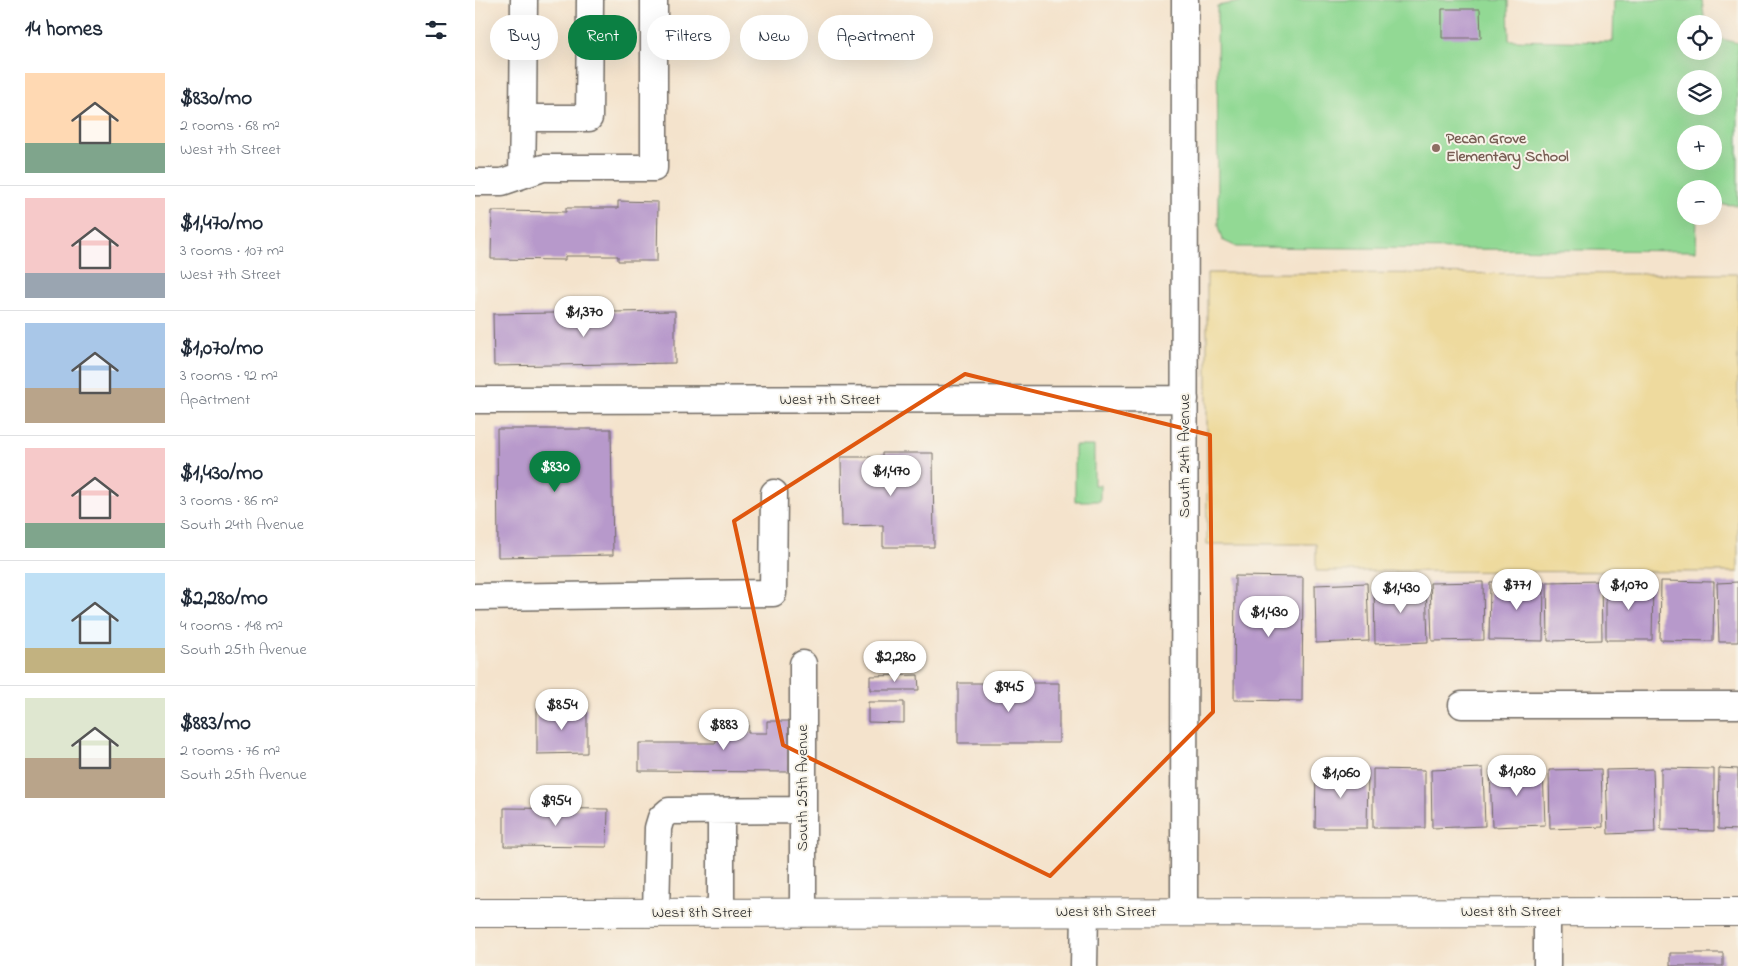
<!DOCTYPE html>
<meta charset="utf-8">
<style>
body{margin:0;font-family:"Indie Flower",sans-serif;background:#f2f2f3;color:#1f2937;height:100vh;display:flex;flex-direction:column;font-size:19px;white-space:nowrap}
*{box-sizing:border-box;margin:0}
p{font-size:16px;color:#747a83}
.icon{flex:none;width:28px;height:28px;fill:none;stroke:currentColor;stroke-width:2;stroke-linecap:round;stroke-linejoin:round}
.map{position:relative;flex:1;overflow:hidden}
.details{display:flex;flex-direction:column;background:#fff;width:475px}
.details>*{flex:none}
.guide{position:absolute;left:15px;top:15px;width:475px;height:45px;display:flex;gap:10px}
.tools{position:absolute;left:1202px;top:15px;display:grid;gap:10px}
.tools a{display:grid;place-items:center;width:45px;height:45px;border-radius:50%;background:#fff;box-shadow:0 5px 20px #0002;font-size:25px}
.price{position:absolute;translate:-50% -42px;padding:0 11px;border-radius:18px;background:#fff;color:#222;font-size:16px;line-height:32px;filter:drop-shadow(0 1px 2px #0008)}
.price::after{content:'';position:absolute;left:50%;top:30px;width:15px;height:11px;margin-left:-8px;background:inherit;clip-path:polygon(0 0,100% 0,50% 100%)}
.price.active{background:#0b8043;color:#fff}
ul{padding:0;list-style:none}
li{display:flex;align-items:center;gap:15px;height:125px;padding:0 25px}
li+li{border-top:1px solid #e0e1e3}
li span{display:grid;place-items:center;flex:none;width:140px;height:100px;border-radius:0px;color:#555}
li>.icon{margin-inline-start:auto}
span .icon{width:60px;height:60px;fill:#fffc;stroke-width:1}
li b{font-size:21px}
h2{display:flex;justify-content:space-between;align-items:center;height:60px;padding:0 25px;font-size:21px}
.chip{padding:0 18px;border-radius:22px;background:#fff;box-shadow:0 5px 20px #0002;font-size:18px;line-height:45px}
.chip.active{background:#0b8043;color:#fff}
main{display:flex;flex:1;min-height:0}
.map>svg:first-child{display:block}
</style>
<main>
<section class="details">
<h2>14 homes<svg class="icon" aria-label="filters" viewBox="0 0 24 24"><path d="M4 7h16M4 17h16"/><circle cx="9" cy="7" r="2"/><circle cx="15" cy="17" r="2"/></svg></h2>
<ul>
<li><span style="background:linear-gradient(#ffd9b3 70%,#7fa58c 0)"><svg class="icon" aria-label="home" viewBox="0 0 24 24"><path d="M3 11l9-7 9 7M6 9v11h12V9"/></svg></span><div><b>$830/mo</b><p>2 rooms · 68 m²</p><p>West 7th Street</p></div></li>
<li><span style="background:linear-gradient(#f6c9c9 75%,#9aa5b1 0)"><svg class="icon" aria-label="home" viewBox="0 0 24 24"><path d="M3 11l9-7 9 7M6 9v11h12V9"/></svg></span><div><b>$1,470/mo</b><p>3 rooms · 107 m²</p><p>West 7th Street</p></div></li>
<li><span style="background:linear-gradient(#a9c7e8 65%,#b9a48a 0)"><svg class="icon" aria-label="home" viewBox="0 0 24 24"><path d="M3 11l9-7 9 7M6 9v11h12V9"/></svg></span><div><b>$1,070/mo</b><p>3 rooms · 92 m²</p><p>Apartment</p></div></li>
<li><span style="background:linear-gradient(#f6c9c9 75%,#7fa58c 0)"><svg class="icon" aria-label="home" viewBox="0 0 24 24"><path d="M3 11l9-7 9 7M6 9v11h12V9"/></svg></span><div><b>$1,430/mo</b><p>3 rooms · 86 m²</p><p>South 24th Avenue</p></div></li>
<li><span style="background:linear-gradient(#bfe0f5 75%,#c2b280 0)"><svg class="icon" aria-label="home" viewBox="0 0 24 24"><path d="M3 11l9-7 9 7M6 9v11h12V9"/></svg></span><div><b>$2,280/mo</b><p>4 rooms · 148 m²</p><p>South 25th Avenue</p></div></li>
<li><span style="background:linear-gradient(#dfe7d0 60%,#b9a48a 0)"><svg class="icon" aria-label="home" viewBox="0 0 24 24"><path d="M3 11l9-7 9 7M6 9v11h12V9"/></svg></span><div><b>$883/mo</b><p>2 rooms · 76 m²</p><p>South 25th Avenue</p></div></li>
</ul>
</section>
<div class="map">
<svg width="1263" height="966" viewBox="0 0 1263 966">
<rect width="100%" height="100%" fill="#f7f3e8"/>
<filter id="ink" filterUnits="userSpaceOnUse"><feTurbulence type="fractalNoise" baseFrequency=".02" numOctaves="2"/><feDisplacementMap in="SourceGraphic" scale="10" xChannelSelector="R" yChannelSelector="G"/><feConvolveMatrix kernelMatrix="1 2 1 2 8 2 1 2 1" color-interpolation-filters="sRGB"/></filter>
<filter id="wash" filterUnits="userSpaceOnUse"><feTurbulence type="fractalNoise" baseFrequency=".0096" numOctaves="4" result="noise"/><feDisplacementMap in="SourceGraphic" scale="20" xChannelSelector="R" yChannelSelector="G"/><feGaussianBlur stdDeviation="1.12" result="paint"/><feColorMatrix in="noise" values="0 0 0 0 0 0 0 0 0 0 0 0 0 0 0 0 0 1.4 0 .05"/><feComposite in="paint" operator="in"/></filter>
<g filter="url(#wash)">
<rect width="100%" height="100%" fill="#f4e3cc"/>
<path fill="#92d994" stroke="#5e8260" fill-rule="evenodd" d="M777,0H1033L1034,40L1138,42L1139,0H1227L1230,24H1211V51H1239V37L1263,43V205L1239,204V189H1211V216H1222L1221,251L762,247L747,240L743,226L742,6ZM1211,79H1239V106H1211ZM1211,134H1239V161H1211Z
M600,446H619V485H625V501H600Z"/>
<path fill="#eeda9e" stroke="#8c8264" d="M732,273L1263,274V572L841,571V544H732Z"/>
<g id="blocks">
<path fill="#b799cb" d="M967,9H1005L1006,38H967Z
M143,201L183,202L182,261H143V256H90V260L16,259L17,211L91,212V208H143Z
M200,311V363L19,366L18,314Z
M22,429H136L138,555L23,557Z
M407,453H458L459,547H408V525L367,526L366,457H407Z
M760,576L828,577L827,701L759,700Z
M1126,581L1127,640L1073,641L1072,582Z
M1186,581L1239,582L1238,641L1185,640Z
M1008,582L1009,640L957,641L955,583Z
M1015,582H1069L1068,641L1014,640Z
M1131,582H1178L1177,640H1131Z
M1263,582V642H1244L1242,583Z
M892,583L894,641L841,643L840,585Z
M951,584L953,642L900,644L899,586Z
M443,675L444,690H395V676Z
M483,683H584V743H483Z
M393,702H429V723L393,722Z
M62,708H112V753L62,754Z
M241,720L273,721V733H292V721H314V772L164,771V743H241Z
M1008,768L1010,826L957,828L956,770Z
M1068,768L1070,825L1017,827L1015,769Z
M1186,768L1239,769V831L1186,830Z
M1244,768L1263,769V830L1243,829Z
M841,769L893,770L892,828H840Z
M898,769L950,770V828H898Z
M1126,769L1128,827L1075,829L1074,770Z
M1178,769L1180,832L1133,834L1131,770Z
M29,808L133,809L132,847L29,846Z
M1195,953H1248V966H1195Z"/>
</g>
</g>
<g filter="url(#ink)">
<use href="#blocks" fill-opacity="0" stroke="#716b63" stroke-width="1"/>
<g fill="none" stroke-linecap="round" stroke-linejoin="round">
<g stroke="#716b63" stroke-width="29">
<path id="minor" d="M49,0L48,118H114L115,0
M47,175L48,118
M0,182H27L68,168H179V0
M0,400L710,399
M0,597L298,593L299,493
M328,664V913
M987,705H1263
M246,811V913
M709,912L710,0
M1072,912V966
M181,913L183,828L186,818L194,811L328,810
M609,966L610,912"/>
</g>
<g stroke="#716b63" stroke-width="30">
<path id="major" d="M0,913L1263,912"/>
</g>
<use href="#minor" stroke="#fff" stroke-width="26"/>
<use href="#major" stroke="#fff" stroke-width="28"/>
</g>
</g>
<path fill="none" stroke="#df570e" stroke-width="4" stroke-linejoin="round" d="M490,374L735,435L738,712L575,876L308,745L259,521Z"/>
<circle fill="#8d6e63" stroke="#f7f3e8" stroke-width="2" cx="961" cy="148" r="5"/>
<g text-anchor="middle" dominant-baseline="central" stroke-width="4" stroke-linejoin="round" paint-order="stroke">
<g font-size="16" font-weight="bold" fill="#785e54" stroke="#f7f3e8" text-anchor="start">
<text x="971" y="139">Pecan Grove<tspan x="971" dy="18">Elementary School</tspan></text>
</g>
<g font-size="16" fill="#2b2b2b" stroke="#f7f3e8">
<text x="355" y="400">West 7th Street</text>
<text transform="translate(710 456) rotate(-90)">South 24th Avenue</text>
<text transform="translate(328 788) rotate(-90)">South 25th Avenue</text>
<text x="631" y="912">West 8th Street</text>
<text x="1036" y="912">West 8th Street</text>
<text x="227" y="913">West 8th Street</text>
</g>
</g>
</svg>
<div class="tools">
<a><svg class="icon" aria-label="locate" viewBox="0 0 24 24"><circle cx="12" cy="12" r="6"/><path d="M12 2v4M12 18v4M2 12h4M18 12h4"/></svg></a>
<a><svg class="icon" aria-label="layers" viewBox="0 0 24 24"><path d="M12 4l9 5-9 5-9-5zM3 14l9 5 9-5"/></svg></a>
<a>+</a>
<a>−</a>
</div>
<b class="price" style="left:109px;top:338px">$1,370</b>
<b class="price active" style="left:80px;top:493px">$830</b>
<b class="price" style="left:416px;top:497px">$1,470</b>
<b class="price" style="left:1042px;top:611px">$771</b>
<b class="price" style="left:1154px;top:611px">$1,070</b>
<b class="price" style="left:926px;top:614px">$1,430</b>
<b class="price" style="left:794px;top:638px">$1,430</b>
<b class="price" style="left:420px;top:683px">$2,280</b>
<b class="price" style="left:534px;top:713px">$945</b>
<b class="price" style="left:87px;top:731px">$854</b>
<b class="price" style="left:249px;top:751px">$883</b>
<b class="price" style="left:1042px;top:797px">$1,080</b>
<b class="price" style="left:866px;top:799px">$1,060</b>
<b class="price" style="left:81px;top:827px">$954</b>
<div class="guide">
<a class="chip">Buy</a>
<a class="chip active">Rent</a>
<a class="chip">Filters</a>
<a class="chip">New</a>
<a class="chip">Apartment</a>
</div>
</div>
</main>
